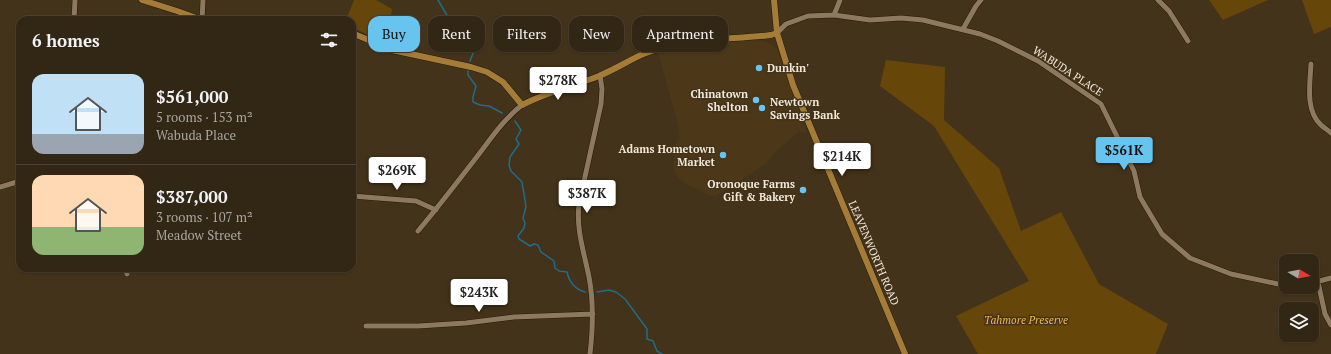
<!DOCTYPE html>
<meta charset="utf-8">
<style>
body{margin:0;font-family:"PT Serif",serif;background:#3a2e1d;color:#f1f3f6;height:100vh;display:flex;flex-direction:column;font-size:15px;white-space:nowrap}
*{box-sizing:border-box;margin:0}
p{font-size:13px;color:#a8a5a0}
.icon{flex:none;width:22px;height:22px;fill:none;stroke:currentColor;stroke-width:2;stroke-linecap:round;stroke-linejoin:round}
.map{position:relative;flex:1;overflow:hidden}
.drawer{position:absolute;left:16px;top:16px;width:340px;height:256px;display:flex;flex-direction:column;background:#322614;border-radius:12px;box-shadow:0 1px 3px #0004,0 0 0 1px #4d4334}
.drawer>*{flex:none}
.top-card{position:absolute;left:368px;top:16px;width:380px;height:36px;display:flex;gap:8px}
.needle{width:26px;rotate:100deg}
.fabs{position:absolute;left:1279px;top:254px;display:grid;gap:8px}
.fabs a{display:grid;place-items:center;width:40px;height:40px;border-radius:8px;background:#322614;box-shadow:0 1px 3px #0004,0 0 0 1px #4d4334;font-size:20px}
.price{position:absolute;translate:-50% -34px;padding:0 9px;border-radius:4px;background:#fff;color:#222;font-size:13px;line-height:26px;filter:drop-shadow(0 1px 2px #0008)}
.price::after{content:'';position:absolute;left:50%;top:24px;width:12px;height:9px;margin-left:-6px;background:inherit;clip-path:polygon(0 0,100% 0,50% 100%)}
.price.active{background:#67c4ef;color:#111}
ul{padding:0;list-style:none}
li{display:flex;align-items:center;gap:12px;height:100px;padding:0 16px}
li+li{border-top:1px solid #4d4334}
li span{display:grid;place-items:center;flex:none;width:112px;height:80px;border-radius:12px;color:#555}
li>.icon{margin-inline-start:auto}
span .icon{width:48px;height:48px;fill:#fffc;stroke-width:1}
li b{font-size:17px}
h2{display:flex;justify-content:space-between;align-items:center;height:48px;padding:0 16px;font-size:17px}
.chip{padding:0 14px;border-radius:12px;background:#322614;box-shadow:0 1px 3px #0004,0 0 0 1px #4d4334;font-size:14px;line-height:36px}
.chip.active{background:#67c4ef;color:#111}
.map>svg:first-child{display:block}
</style>
<div class="map">
<svg width="1331" height="354" viewBox="0 0 1331 354">
<rect width="100%" height="100%" fill="#43331a"/>
<path fill="#4c3818" d="M752,39L770,43L777,49L807,133L799,132L777,150L767,163L716,196L709,195L682,182L674,172V146L680,139L678,125L658,52L673,48Z"/>
<path fill="#674609" d="M354,0H376L392,9L386,44L352,27V20H346Z
M1209,0H1268L1223,20Z
M1302,0H1331V27L1314,34Z
M886,60L945,67L944,120L999,168L1021,231L1061,212L1099,284L1168,324L1156,354H978L956,316L1029,281L934,126L880,86Z"/>
<g fill="none" stroke-linecap="round" stroke-linejoin="round">
<path stroke="#1f6d8d" stroke-width="1.5" d="M438,0L448,17L475,35L477,43L470,61
M468,71V75L476,86C475,91 472,96 473,102L480,105L489,106L502,113
M515,121L521,130L516,139L519,144L510,157L509,165L511,171L522,182L526,207L523,218L525,223L524,228L518,236L519,239L530,246L534,244L538,245L541,252L554,261L555,268L559,271L567,272C569,282 576,290 585,292
M597,292L609,290L616,292L625,299L647,329V339L653,341L657,351L662,354"/>
<g stroke="#291a02" stroke-width="6">
<path id="minor" d="M1158,0L1169,11L1188,41
M834,15L840,0
M74,20L75,0
M202,20L203,0
M963,29L976,6L981,0
M777,33L786,24L808,16L834,15L870,20L901,18L923,20L980,34L998,41L1038,61L1101,104L1134,171L1140,197L1162,234L1190,258L1231,274L1278,284H1286
M1311,64C1310,83 1305,111 1321,125C1324,128 1328,130 1331,133
M0,187L20,181
M352,196L416,201L436,210
M418,231C439,206 459,180 479,154C492,137 505,118 522,105
M125,268L127,274
M1318,282L1325,314L1331,325
M1312,283L1331,278
M366,326H418L466,323L514,317L593,314
M590,354C593,328 594,303 589,277C584,252 576,230 579,204L601,104L602,89L600,75"/>
</g>
<g stroke="#291a02" stroke-width="7">
<path id="major" d="M142,0L177,11L202,20
M774,0L777,33L793,85L905,354
M352,33L392,50L471,67L487,72L503,82L522,105C546,92 573,86 599,76C623,66 640,52 668,46C701,38 736,39 771,35L777,33"/>
</g>
<use href="#minor" stroke="#8c795f" stroke-width="5"/>
<use href="#major" stroke="#a47c37" stroke-width="6"/>
</g>
<g fill="#67c4ef" stroke="#43331a" stroke-width="1.5">
<circle cx="759" cy="68" r="4"/>
<circle cx="756" cy="100" r="4"/>
<circle cx="762" cy="108" r="4"/>
<circle cx="723" cy="155" r="4"/>
<circle cx="803" cy="190" r="4"/>
</g>
<g text-anchor="middle" dominant-baseline="central" stroke-width="3" stroke-linejoin="round" paint-order="stroke">
<g font-size="11" font-weight="bold" fill="#f2e8d9" stroke="#43331a" text-anchor="end">
<text x="767" y="68" text-anchor="start">Dunkin'</text>
<text x="748" y="94">Chinatown<tspan x="748" dy="13">Shelton</tspan></text>
<text x="770" y="102" text-anchor="start">Newtown<tspan x="770" dy="13">Savings Bank</tspan></text>
<text x="715" y="149">Adams Hometown<tspan x="715" dy="13">Market</tspan></text>
<text x="795" y="184">Oronoque Farms<tspan x="795" dy="13">Gift &amp; Bakery</tspan></text>
</g>
<g font-size="11" fill="#f2e8d9" stroke="#43331a">
<text transform="translate(1068 71) rotate(33)">WABUDA PLACE</text>
<text transform="translate(874 253) rotate(67)">LEAVENWORTH ROAD</text>
</g>
<g font-size="11" font-style="italic" fill="#f8b64d" stroke="#43331a">
<text x="1026" y="320">Tahmore Preserve</text>
</g>
</g>
</svg>
<div class="fabs">
<a><svg class="needle" viewBox="-14 -14 28 28"><path d="M0-13l5 13h-10z" fill="#e53935"/><path d="M0 13l5-13h-10z" fill="#a8a5a0"/></svg></a>
<a><svg class="icon" aria-label="layers" viewBox="0 0 24 24"><path d="M12 4l9 5-9 5-9-5zM3 14l9 5 9-5"/></svg></a>
</div>
<b class="price" style="left:558px;top:101px">$278K</b>
<b class="price active" style="left:1124px;top:171px">$561K</b>
<b class="price" style="left:842px;top:177px">$214K</b>
<b class="price" style="left:397px;top:191px">$269K</b>
<b class="price" style="left:587px;top:214px">$387K</b>
<b class="price" style="left:479px;top:313px">$243K</b>
<div class="top-card">
<a class="chip active">Buy</a>
<a class="chip">Rent</a>
<a class="chip">Filters</a>
<a class="chip">New</a>
<a class="chip">Apartment</a>
</div>
<section class="drawer">
<h2>6 homes<svg class="icon" aria-label="filters" viewBox="0 0 24 24"><path d="M4 7h16M4 17h16"/><circle cx="9" cy="7" r="2"/><circle cx="15" cy="17" r="2"/></svg></h2>
<ul>
<li><span style="background:linear-gradient(#bfe0f5 75%,#9aa5b1 0)"><svg class="icon" aria-label="home" viewBox="0 0 24 24"><path d="M3 11l9-7 9 7M6 9v11h12V9"/></svg></span><div><b>$561,000</b><p>5 rooms · 153 m²</p><p>Wabuda Place</p></div></li>
<li><span style="background:linear-gradient(#ffd9b3 65%,#8fb573 0)"><svg class="icon" aria-label="home" viewBox="0 0 24 24"><path d="M3 11l9-7 9 7M6 9v11h12V9"/></svg></span><div><b>$387,000</b><p>3 rooms · 107 m²</p><p>Meadow Street</p></div></li>
</ul>
</section>
</div>
